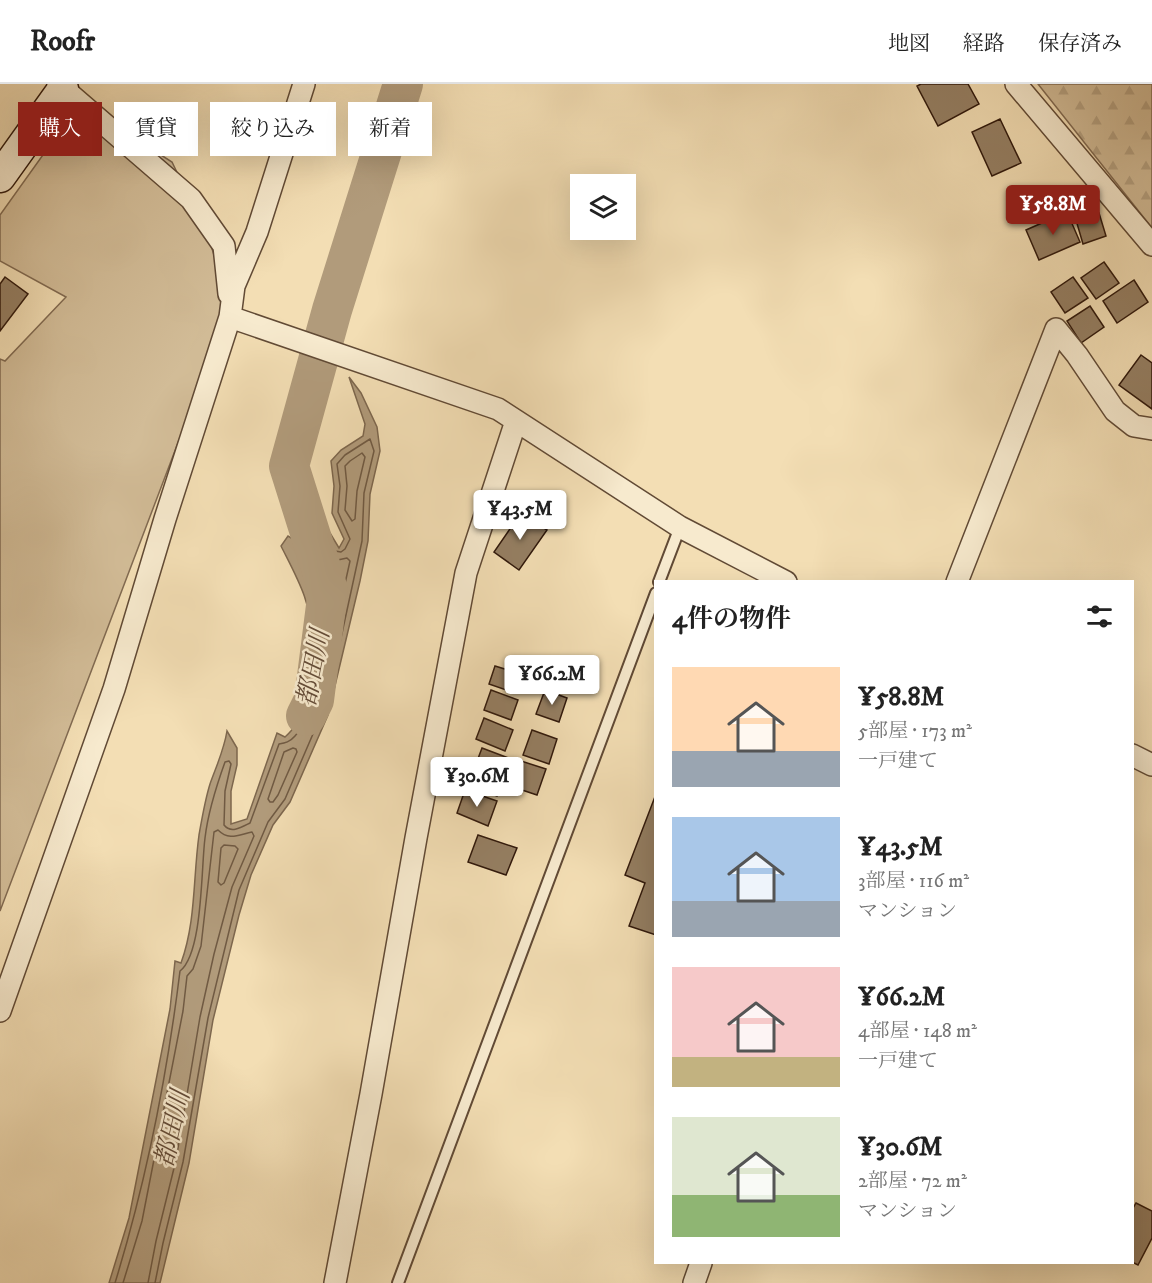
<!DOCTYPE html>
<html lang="ja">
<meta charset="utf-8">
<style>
body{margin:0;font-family:"IM FELL DW Pica","Noto Serif JP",serif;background:#f6f6f6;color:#222;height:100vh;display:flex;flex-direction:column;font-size:22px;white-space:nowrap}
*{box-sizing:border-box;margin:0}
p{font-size:20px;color:#767676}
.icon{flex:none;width:33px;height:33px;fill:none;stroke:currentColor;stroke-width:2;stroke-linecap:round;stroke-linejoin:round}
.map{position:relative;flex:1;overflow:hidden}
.side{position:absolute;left:654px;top:496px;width:480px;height:684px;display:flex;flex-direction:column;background:#fff;border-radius:0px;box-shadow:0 6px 24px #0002}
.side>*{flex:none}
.top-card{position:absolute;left:18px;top:18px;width:546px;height:54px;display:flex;gap:12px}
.controls{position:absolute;left:570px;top:90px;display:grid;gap:12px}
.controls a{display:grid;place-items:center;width:66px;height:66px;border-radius:0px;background:#fff;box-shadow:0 6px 24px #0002;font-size:30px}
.price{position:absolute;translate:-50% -51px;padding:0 14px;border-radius:6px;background:#fff;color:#222;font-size:20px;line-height:39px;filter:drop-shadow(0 2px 3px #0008)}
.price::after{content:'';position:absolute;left:50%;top:36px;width:18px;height:14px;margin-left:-9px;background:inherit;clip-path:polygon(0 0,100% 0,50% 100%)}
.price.current{background:#8f2418;color:#fff}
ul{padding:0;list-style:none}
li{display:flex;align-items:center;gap:18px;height:150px;padding:0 18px}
li span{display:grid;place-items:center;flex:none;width:168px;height:120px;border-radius:0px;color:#555}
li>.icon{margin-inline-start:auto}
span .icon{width:72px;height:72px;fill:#fffc;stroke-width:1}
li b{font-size:26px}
h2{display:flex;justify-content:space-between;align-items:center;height:72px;padding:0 18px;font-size:26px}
.chip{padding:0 21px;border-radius:0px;background:#fff;box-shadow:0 6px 24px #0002;font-size:21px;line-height:54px}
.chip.current{background:#8f2418;color:#fff}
header{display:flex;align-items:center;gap:36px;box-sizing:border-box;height:84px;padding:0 30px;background:#fff;border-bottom:2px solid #e0e0e0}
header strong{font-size:28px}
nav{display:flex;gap:33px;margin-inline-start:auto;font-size:21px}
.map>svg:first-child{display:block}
</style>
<header>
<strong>Roofr</strong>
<nav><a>地図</a><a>経路</a><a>保存済み</a></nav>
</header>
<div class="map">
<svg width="1152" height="1199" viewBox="0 0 1152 1199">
<defs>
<pattern id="forest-firs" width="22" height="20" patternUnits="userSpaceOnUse" patternTransform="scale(1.5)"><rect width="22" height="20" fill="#d2bc97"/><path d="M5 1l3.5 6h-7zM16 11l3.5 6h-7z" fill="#b5a181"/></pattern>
</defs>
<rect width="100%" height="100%" fill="#f3deb4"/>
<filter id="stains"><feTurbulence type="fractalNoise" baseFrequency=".00333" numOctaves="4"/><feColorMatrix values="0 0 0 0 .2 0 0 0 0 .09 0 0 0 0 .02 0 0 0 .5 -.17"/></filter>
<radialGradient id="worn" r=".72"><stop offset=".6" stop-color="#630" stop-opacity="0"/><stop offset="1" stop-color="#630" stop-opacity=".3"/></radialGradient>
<path fill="#d2bc97" stroke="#816a51" stroke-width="1.5" d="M80,19L172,78L209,155L230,222L0,827V275L5,277L66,213L0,177V131Z"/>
<path fill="url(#forest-firs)" stroke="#816a51" stroke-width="1.5" d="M1038,0H1152V144Z"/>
<path fill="#b19b7b" stroke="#7d674e" stroke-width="1.5" d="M349,293L361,309L377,343L380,367L370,410L368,457L360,497L328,631L290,718L273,741L251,791L239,831L213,936L189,1079L160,1199H109L129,1134L170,925L175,877L181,879C196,838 193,794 199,751C202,734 205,716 210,700C216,683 224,666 227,647L237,664V681L231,707V740L247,735L277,649L285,653C311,631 318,580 327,548L312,556C312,519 297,494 281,462L288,452L293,455L313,489L326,458L327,444L339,464L344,455L332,429L334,402L331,377L341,366L363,352L365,340Z"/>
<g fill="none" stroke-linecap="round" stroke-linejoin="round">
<path stroke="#705a43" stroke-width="1.5" d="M362,369L365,373L357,407L355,435L352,437L345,426L347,402L345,382L350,377Z
M347,474L350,477L337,536L334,538L324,534L317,502L325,494L333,477Z
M293,664L296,665L297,668L278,711L273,718H270L268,715L284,668Z
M224,761L235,762L238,765L224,799L221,801L218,798L221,764Z
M115,1199C146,1098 167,992 180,887C203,869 201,784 205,754C208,728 216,703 225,678L229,677L231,680L225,707L224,741C231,750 242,743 250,739L279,660C285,659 290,658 295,652C314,631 327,577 332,549L328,543L318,542L311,508L306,496L319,491L329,466L341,468L345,465L350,455L338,428L340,402L337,380L345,371L370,355L374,367L364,409L362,457L336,577L322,629L285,715L268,738L239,806L208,934L183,1078L163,1159L155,1199
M123,1199L142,1137L183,927L187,892L193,885L201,862L214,748L218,746C229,757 238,751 252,748L254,752L232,803L214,870L200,933L176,1076L156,1157L148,1199"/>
<path stroke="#b19b7b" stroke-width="40" d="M306,632L314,616L328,506L289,382L332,226L403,0"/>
</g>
<path fill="#957f63" stroke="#30180b" stroke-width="1.5" d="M921,0H968L979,20L938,42L917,2Z
M1000,35L1021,79L992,92L972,48Z
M1067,128L1080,158L1039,176L1026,146Z
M1099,129L1106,152L1083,160L1076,136Z
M1104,178L1119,199L1096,215L1081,194Z
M5,193L28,210L0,247V200Z
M1073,193L1088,214L1065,229L1051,208Z
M1134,196L1148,218L1117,239L1103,217Z
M1090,222L1104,243L1081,259L1067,237Z
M1141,271L1152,279V325L1119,301Z
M521,429L547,446L519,486L494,468Z
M495,582L521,590L515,609L489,600Z
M491,606L518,616L511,636L484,626Z
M545,606L567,614L559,638L536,630Z
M484,634L513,646L505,667L476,655Z
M532,646L557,655L549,680L523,671Z
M482,664L511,675L497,712L468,701Z
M521,677L546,685L537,711L513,703Z
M465,706L497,717L488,742L457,729Z
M656,710V851L629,842L645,799L625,791Z
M478,751L517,764L506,791L468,778Z
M1136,1119L1152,1127V1154L1138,1181L1132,1178V1126Z"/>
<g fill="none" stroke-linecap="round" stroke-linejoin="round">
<g stroke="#614a35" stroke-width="14">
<path id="lane" d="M659,498L680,443
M398,1199L656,509"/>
</g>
<g stroke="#614a35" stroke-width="24">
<path id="street" d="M58,0L191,115L224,162L229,210
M1016,0L1152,161
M230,233L498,325L680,443L786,498
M957,498L1056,245L1077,271L1115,327L1134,342L1152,345
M1132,671L1152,681
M0,927L114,605L165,435L230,233L234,202L257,148L304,0
M335,1199L371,1010L416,754L466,489L516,337
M694,1199L701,1179"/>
</g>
<g stroke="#30180b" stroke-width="33">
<path id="secondary" d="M0,93L63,5"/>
</g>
<use href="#lane" stroke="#f7eace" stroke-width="10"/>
<use href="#street" stroke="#f7eace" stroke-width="21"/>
<use href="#secondary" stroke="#f7eace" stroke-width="30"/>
</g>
<g text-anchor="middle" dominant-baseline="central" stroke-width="5" stroke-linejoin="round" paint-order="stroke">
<g font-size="26" font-style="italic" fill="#644c38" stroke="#f7eace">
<text transform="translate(314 584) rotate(-79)">都田川</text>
<text transform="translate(173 1045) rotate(-77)">都田川</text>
</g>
</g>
<rect width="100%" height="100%" filter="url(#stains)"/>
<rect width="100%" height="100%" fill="url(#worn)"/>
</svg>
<div class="controls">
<a><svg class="icon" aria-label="layers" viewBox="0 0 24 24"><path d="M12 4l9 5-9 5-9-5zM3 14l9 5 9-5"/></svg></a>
</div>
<b class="price current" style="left:1053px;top:152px">¥58.8M</b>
<b class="price" style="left:520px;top:457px">¥43.5M</b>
<b class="price" style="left:552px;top:622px">¥66.2M</b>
<b class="price" style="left:477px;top:724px">¥30.6M</b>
<div class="top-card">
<a class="chip current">購入</a>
<a class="chip">賃貸</a>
<a class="chip">絞り込み</a>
<a class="chip">新着</a>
</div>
<section class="side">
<h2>4件の物件<svg class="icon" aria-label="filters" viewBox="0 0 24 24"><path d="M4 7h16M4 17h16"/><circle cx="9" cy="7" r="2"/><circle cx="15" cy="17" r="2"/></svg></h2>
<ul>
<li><span style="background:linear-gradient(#ffd9b3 70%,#9aa5b1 0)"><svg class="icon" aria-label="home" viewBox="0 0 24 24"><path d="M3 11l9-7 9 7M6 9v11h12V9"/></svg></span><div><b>¥58.8M</b><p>5部屋 · 173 m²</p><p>一戸建て</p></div></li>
<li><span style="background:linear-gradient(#a9c7e8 70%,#9aa5b1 0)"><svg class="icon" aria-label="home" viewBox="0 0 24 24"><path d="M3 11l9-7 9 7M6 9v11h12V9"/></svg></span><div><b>¥43.5M</b><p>3部屋 · 116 m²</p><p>マンション</p></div></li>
<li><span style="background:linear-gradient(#f6c9c9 75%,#c2b280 0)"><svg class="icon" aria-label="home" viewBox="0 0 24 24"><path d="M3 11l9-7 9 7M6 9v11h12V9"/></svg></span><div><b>¥66.2M</b><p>4部屋 · 148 m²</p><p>一戸建て</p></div></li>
<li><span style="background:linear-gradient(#dfe7d0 65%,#8fb573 0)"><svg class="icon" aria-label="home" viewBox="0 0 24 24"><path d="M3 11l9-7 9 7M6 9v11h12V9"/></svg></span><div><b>¥30.6M</b><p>2部屋 · 72 m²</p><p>マンション</p></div></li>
</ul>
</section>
</div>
